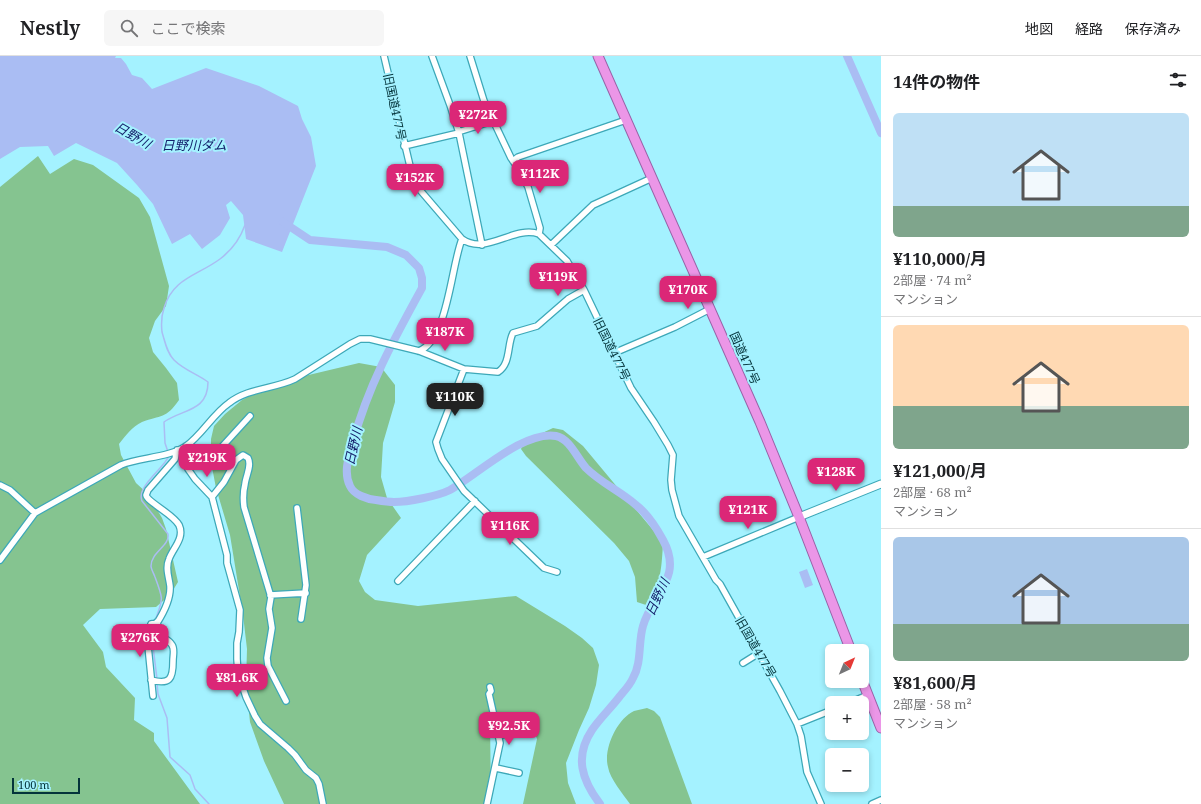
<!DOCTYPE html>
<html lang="ja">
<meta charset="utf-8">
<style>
body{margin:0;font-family:"Noto Serif","Noto Sans JP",serif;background:#f6f6f6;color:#202124;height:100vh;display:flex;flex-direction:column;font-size:15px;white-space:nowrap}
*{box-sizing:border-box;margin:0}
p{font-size:13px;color:#757577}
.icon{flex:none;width:22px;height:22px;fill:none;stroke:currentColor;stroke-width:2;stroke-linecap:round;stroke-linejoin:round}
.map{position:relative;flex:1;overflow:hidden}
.sheet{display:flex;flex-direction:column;background:#fff;width:320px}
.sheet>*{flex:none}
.needle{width:26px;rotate:43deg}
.controls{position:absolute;left:825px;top:588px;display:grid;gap:8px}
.controls a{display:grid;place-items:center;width:44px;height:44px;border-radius:6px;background:#fff;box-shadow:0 2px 6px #0003;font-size:20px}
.scale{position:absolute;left:12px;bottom:10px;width:68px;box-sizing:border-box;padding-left:4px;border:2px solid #04343b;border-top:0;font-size:11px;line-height:14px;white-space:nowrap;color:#04343b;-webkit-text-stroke:3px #a4f2ff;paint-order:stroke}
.price{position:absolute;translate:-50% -34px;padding:0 9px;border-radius:8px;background:#db2777;color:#fff;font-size:13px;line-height:26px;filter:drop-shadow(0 1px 2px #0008)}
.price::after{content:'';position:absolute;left:50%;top:24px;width:12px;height:9px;margin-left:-6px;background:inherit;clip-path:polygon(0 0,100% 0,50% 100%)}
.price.current{background:#222;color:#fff}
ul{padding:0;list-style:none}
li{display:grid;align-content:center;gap:8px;height:212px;padding:0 12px}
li+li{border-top:1px solid #e0e0e0}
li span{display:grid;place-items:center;height:124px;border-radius:6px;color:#555}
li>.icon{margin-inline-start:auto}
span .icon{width:72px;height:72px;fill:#fffc;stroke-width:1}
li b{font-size:17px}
h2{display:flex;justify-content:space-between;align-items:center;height:48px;padding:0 12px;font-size:17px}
header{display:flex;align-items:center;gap:24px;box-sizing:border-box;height:56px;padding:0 20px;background:#fff;border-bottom:1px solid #e0e0e0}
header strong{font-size:19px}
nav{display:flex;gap:22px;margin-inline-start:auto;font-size:14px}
.search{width:280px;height:36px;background:#f6f6f6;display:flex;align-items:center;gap:10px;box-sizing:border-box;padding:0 14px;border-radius:6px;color:#757577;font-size:15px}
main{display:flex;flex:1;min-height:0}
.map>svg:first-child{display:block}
</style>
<header>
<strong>Nestly</strong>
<div class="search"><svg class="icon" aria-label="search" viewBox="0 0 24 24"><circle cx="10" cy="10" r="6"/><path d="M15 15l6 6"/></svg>ここで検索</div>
<nav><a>地図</a><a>経路</a><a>保存済み</a></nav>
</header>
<main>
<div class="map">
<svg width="881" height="748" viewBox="0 0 881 748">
<rect width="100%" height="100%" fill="#a4f2ff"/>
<path fill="#85c490" d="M38,100L50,118L74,103L93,109L139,142L150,161L169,230L166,250L155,265L149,282L153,296L166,312L177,327L179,344C166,363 161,359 142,366C132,371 126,379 119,388L121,399L136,427L148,438L162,462L166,473L178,526L170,539L156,551L100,553L83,569L103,596L106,611L135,642L134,664L154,677V685L200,748H0V131Z
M359,307L381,311L395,329V346L383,387L381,421L387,442L401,462L367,499L359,525L365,536L375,544L418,550L516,540L565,570L582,582L593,592L599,609L596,629L589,652L579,674L566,707L568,727L576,748H523L537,683L533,672L529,667L513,660H497L490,664L491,748H284L264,705L250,666L246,627L247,593L243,559L230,479L216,432L211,406V383L214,370L225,358L242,344L275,327Z
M553,372L563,374L583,390L663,486C662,507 661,534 646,549L637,546L635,521L629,505L614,487L526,400L521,393L525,385Z
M647,652L654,655L660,661L692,748H630C623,738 610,723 608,711C603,693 617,663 634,655C638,654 643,653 647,652Z"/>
<path fill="#aabdf3" d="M0,0H116L115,2H121L126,8L132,19L142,22L152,33L206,12L259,30L298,50L302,63L311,81L316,110L282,196L246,183L243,159L231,145L226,149L230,162L220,179L202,193L190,178L172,188L153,148L137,129L117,107L76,87L54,100L48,90L20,91L0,103Z
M807,513L813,529L805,532L799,516Z"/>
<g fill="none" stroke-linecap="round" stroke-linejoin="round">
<path stroke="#aabdf3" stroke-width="1.5" d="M168,396L165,387L164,366C182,353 208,356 208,326C197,318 184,314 174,304C167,297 165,286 162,276C161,267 161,261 164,252C173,222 197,220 220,203C232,194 240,183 245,169
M155,565C163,542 164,545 155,521C154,518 151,513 151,510C151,496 170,490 168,478L142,445C136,431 163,413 169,400
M154,569L152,582L157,623
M157,627L158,638L167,662L170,701L190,719L195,733L209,748"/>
<path stroke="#aabdf3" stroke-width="8" d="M847,0L881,77
M283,166L310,184L387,191L406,199L419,212L422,222V232C394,283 368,330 353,386C349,400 343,416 350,430C354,439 367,443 376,444C382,445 388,446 394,446C408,446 438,440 450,434C477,419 524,374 556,380C570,383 577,402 586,412C601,427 620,435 636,449C648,458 656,471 663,484C684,522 652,538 643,570C638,587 642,606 633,622C630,629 625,634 620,640C611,652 600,662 592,674C574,701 582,724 600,748"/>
<g stroke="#3da8b8" stroke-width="8">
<path id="minor" d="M384,0L414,127L462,183C486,200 514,169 539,178L567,205L584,234L631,332L654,366L668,389L673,399L671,424L672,434L679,460L716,524L720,528L780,635L797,668L801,680L807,716L821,748
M432,0L450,49L459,77L482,189
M470,0L484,45L511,102L520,115L528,131L540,172L539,178
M458,76L493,65
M404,90L459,77
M513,105L518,101L626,64
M551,189L593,149L652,122
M419,295C448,284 451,210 462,183
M614,297L675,271L710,253
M464,313L436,386L438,393L442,403L464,435L544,512L557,516
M186,390L185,398L188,413L195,423L212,441L227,499V507L240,554L239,576L237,587V603L238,617L246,641L255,660L260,668L288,692L295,699L306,714L316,722L319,728L323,748
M187,407L209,405L250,360
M0,429L10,434L35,457
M212,441L224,426L236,404L243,399L248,402C252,410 246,419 245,428C243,436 243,443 244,451L271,541L269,553L272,572L267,602L268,610L286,645
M297,452L306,529L301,563
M703,501L799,461
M0,504L35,457L121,409C141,401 168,402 186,390C201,380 213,358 229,347C248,332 274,333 295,323L350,288L360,283H370L419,295L464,313L498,316C511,308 507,288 513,277L537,270L568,243L584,234
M398,525L475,445
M270,539L306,537
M743,607L759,597
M151,624C170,629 173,623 173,605C173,599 175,593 172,589C169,583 163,583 160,579L157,566
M153,640L147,580L151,568L157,567C164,556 171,543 170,530C169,521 165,512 169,503C173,492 185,482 179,469C173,458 147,446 146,439L148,434L175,403L177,394
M849,647L868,639
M797,668L832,654
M499,680L527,672
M496,712L519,717
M487,748L500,687L489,638L491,635L490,631
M872,748L881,744"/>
</g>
<g stroke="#3da8b8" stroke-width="9">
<path id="tertiary" d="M799,461L881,428"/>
</g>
<g stroke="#9763a7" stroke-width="11">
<path id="trunk" d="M598,0L760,366L799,461L851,595
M862,624L881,672"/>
</g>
<use href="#minor" stroke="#fff" stroke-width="5.5"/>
<use href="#tertiary" stroke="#fff" stroke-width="7"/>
<use href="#trunk" stroke="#eb96e7" stroke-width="9"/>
</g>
<g text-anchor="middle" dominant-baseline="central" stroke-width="4" stroke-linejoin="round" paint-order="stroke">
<g font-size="12" fill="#04343b" stroke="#a4f2ff">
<text transform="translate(395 51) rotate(78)">旧国道477号</text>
<text transform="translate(612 293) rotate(64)">旧国道477号</text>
<text transform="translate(745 302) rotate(66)">国道477号</text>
<text transform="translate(756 591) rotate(60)">旧国道477号</text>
</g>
<g font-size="13" font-style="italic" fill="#15216c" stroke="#a4f2ff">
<text transform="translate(133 79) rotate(30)">日野川</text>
<text x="194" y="89">日野川ダム</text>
<text transform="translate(353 390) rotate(-77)">日野川</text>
<text transform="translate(657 541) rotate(-65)">日野川</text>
</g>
</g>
</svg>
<div class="controls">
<a><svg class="needle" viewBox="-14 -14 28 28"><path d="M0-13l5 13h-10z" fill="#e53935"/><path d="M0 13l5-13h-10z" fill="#757577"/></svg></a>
<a>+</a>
<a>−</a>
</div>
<div class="scale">100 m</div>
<b class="price" style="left:478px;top:79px">¥272K</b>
<b class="price" style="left:540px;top:138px">¥112K</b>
<b class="price" style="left:415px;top:142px">¥152K</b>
<b class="price" style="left:558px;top:241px">¥119K</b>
<b class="price" style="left:688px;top:254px">¥170K</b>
<b class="price" style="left:445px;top:296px">¥187K</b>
<b class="price current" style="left:455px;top:361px">¥110K</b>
<b class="price" style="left:207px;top:422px">¥219K</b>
<b class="price" style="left:836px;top:436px">¥128K</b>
<b class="price" style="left:748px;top:474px">¥121K</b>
<b class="price" style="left:510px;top:490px">¥116K</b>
<b class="price" style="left:140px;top:602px">¥276K</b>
<b class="price" style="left:237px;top:642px">¥81.6K</b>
<b class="price" style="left:509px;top:690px">¥92.5K</b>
</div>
<section class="sheet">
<h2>14件の物件<svg class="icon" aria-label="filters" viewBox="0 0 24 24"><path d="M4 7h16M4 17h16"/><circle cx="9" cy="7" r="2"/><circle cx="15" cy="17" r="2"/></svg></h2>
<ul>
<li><span style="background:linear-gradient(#bfe0f5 75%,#7fa58c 0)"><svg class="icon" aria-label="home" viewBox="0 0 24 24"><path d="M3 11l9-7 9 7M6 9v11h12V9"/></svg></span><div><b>¥110,000/月</b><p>2部屋 · 74 m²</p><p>マンション</p></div></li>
<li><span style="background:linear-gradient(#ffd9b3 65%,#7fa58c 0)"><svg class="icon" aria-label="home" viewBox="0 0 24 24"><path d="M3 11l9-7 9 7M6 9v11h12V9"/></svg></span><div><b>¥121,000/月</b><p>2部屋 · 68 m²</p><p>マンション</p></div></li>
<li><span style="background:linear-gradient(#a9c7e8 70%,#7fa58c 0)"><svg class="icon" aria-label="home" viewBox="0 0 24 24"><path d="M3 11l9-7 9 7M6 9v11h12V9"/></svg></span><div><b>¥81,600/月</b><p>2部屋 · 58 m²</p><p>マンション</p></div></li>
</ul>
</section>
</main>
